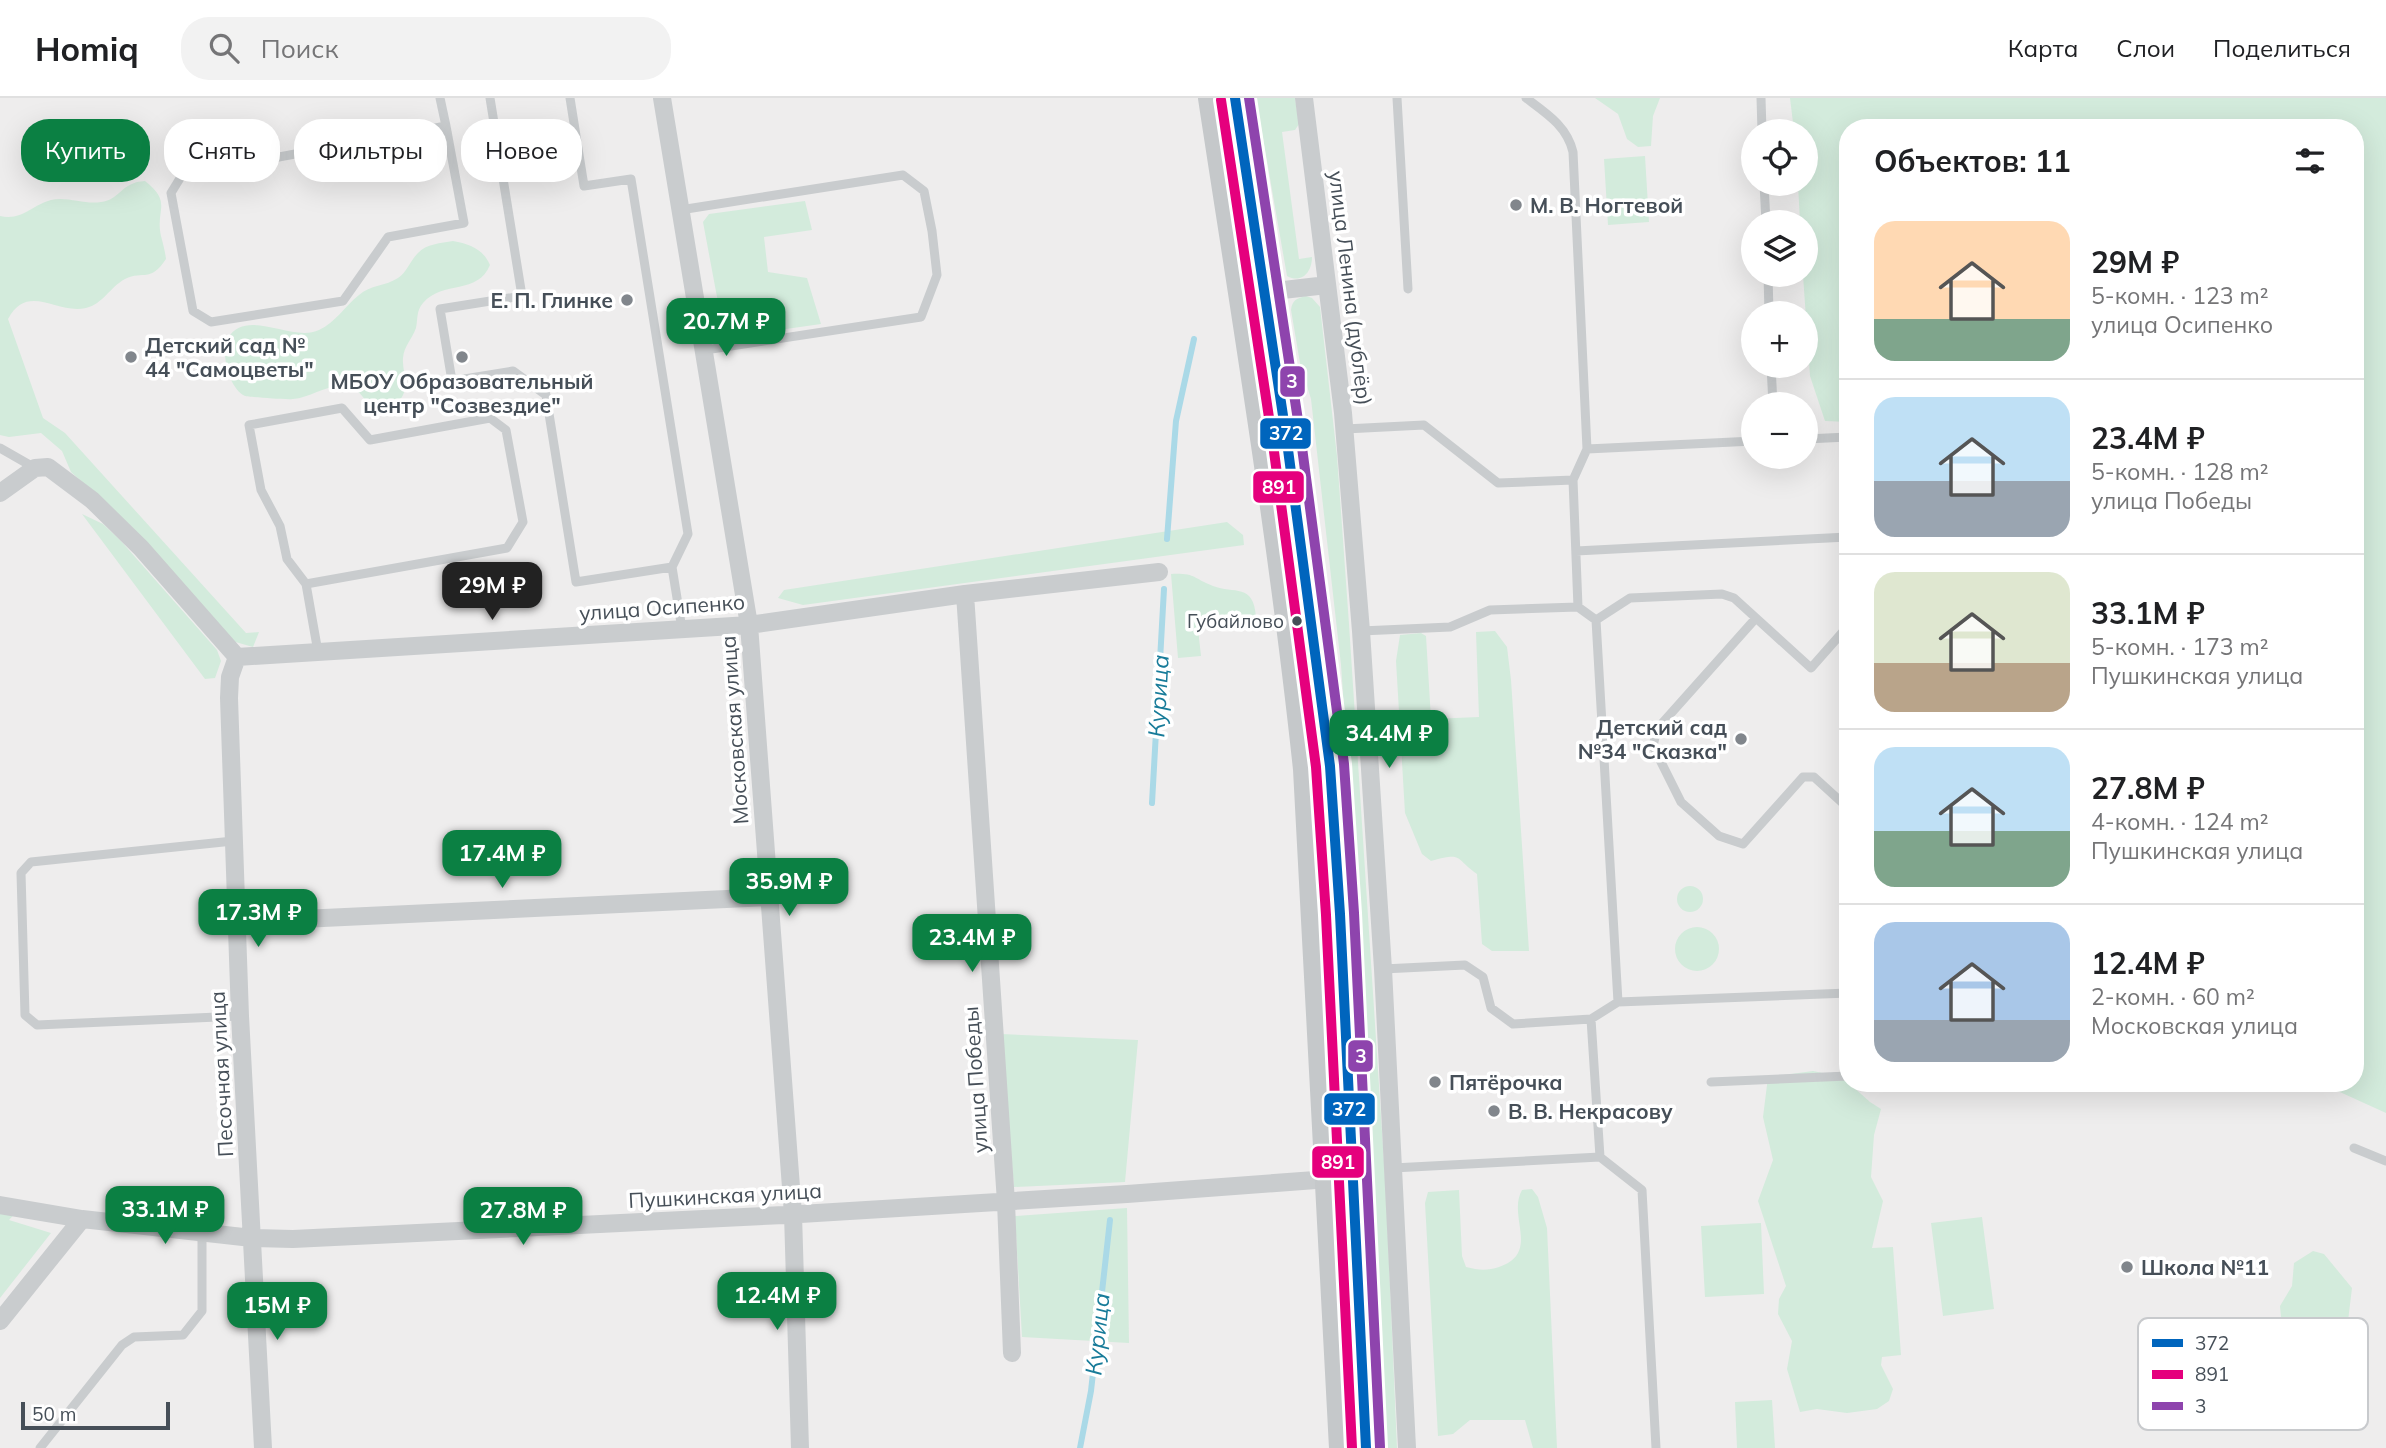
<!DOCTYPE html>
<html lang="ru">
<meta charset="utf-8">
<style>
body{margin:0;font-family:Mulish,sans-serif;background:#f2f2f2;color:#202124;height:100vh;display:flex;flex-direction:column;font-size:26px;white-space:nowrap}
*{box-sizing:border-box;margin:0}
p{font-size:23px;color:#757577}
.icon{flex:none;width:38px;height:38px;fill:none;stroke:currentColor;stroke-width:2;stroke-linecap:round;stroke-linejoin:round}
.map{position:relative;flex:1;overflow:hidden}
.drawer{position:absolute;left:1839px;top:21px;width:525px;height:973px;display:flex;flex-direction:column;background:#fff;border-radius:28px;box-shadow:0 7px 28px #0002}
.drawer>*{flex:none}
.hud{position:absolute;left:21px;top:21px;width:665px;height:63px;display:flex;gap:14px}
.fabs{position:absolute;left:1741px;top:21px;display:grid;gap:14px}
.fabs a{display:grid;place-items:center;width:77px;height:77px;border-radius:50%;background:#fff;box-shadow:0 7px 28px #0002;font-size:35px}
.scale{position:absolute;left:21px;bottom:18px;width:149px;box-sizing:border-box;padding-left:7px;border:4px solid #464f58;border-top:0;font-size:19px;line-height:24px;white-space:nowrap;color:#464f58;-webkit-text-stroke:5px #fff;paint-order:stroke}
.price{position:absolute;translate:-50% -60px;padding:0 16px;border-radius:14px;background:#0b8043;color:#fff;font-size:23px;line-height:46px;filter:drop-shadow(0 2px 4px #0008)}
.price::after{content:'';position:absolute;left:50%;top:42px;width:21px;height:16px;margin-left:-10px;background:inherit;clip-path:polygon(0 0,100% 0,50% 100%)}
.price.selected{background:#222;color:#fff}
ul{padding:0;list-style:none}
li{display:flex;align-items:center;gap:21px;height:175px;padding:0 35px}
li+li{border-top:2px solid #e0e0e0}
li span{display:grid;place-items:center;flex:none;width:196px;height:140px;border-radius:21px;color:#555}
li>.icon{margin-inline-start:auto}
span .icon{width:84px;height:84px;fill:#fffc;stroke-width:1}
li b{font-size:30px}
h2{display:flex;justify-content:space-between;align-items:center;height:84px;padding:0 35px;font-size:30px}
.chip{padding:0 24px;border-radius:28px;background:#fff;box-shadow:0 7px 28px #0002;font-size:24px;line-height:63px}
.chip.selected{background:#0b8043;color:#fff}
header{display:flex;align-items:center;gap:42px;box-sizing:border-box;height:98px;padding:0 35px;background:#fff;border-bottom:2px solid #e0e0e0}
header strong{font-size:33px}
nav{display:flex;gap:38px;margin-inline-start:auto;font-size:24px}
.search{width:490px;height:63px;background:#f2f2f2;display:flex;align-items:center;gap:18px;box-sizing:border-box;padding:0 24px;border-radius:28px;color:#757577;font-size:26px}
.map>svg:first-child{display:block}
</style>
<header>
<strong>Homiq</strong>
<div class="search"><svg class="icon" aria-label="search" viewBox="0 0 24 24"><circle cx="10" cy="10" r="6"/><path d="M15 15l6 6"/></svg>Поиск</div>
<nav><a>Карта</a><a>Слои</a><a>Поделиться</a></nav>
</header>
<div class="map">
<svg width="2386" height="1350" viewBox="0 0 2386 1350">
<rect width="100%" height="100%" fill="#eeeded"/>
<path fill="#d3ebdc" d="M1256,0H1295L1299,26L1295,32L1282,34L1299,161L1312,159C1312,174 1302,186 1287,178Z
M1595,0H1660L1653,18L1651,48L1638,49L1627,41L1618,16Z
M1790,0H2386V1015L2320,985H2356V30H1848V324L1825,323L1810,278L1803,177H1806V124H1800L1798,86H1806V33H1794Z
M1645,58L1649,124L1608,127L1604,61Z
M145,83C173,105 155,111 161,138C163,146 165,153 166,161C150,185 144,172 125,181C110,189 103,206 86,210C57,217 28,184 8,221L43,320L65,335L246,535L259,534L253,549L232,543L131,428L71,374L62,353L41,335L9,339L0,337V118C22,123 32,107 51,102C67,98 85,107 101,104C120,102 121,84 145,83Z
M805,103L812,132L764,139L768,174L807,180L821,226L772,233L766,213L748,211L738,219L720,215L703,124L709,116Z
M453,143C470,146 483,151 490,167C478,197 443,182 423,205C416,213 418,221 416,230C412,241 404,248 403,260C402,273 409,284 403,297C400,304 391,311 386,317L374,316C368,307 361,292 350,289C331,283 311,300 293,301C288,302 248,299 245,298C229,291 220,254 228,240C247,209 292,245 319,232C336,224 345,208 359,197C370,187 386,188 398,180C407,174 410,163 418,155C426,146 441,145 453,143Z
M1306,198L1312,200L1320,209L1337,358L1349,526L1386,1095L1397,1350H1382L1350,698L1341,567L1311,301L1300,265L1291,212C1292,202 1297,200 1306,198Z
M82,416L103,426L121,443L217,552L221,563L215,580L205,581Z
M1227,424L1243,437L1244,447L803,507L778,500L784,492Z
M1171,476C1196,475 1192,480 1213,488C1234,496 1254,485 1256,519L1244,530L1229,531L1219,520L1197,522L1201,558L1178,560Z
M1495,533L1507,549L1511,582L1529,853H1492L1482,846L1477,776C1454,760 1464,754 1431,763L1422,756L1405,715L1396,563L1400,537L1421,535L1426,538L1431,621L1479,619L1476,534Z
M1677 801a13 13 0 1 1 26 0a13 13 0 1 1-26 0Z
M1675 851a22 22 0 1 1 44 0a22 22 0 1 1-44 0Z
M1001,936L1138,942L1125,1084L1014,1089Z
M1813,973L1842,979L1870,1004L1881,1011L1874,1037L1871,1079L1883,1103L1872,1150L1893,1149L1901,1257L1882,1259L1881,1267L1893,1291L1889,1303L1877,1311L1847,1315L1817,1311L1800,1314L1787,1271L1792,1243L1778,1216L1779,1201L1786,1188L1758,1103L1773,1062L1763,1019L1768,979Z
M1532,1091L1538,1099L1547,1130L1557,1350H1533L1525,1322H1470L1453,1336L1438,1338L1425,1105L1428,1094L1459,1092L1462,1158L1466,1169C1478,1172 1487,1173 1499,1169C1541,1155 1507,1118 1522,1092Z
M0,1107L20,1110L9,1122L51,1135L0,1200Z
M1127,1110L1129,1245L1022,1239L1015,1118Z
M1982,1119L1994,1211L1943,1218L1931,1125Z
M1761,1125L1764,1196L1705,1199L1701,1128Z
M2313,1153L2324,1156L2352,1190L2348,1223L2350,1234L2345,1243L2351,1265C2333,1279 2315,1266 2297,1278L2282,1248L2271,1244L2263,1235L2281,1219L2280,1208L2292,1188L2294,1165Z
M1772,1302L1775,1350H1737L1735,1304Z"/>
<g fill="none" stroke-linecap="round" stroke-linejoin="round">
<path stroke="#aad9e7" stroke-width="6" d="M1167,441L1176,323L1194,241
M1152,705L1164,491
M1080,1350L1091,1293L1110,1122"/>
<path stroke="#c9ccce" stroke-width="9" d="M440,0L446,28L182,77L171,95L193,213L211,224L343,203L388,139L464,125L446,28
M490,0L522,198L440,211L452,283L513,273L546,297L576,484L672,469
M570,0L584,88L631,81L688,436L672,469L682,531
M1397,0L1408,191
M1526,0C1546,15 1567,28 1573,54L1587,351L1573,382
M1761,0L1762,33
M1764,86L1766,124
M680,112L903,77L924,93L932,133L937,177L921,219L705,252
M1768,177L1769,215
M1771,268L1773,306
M1345,331L1424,327L1498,385L1573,382L1578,509
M1806,341L1848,339
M0,350L35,370
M1587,351L1754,343
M1576,453L1848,439
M306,486L507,450L523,424L506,332L490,320L370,342L342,310L249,327L261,392L280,428L287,461L306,486L318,554
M1756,520L1657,631L1653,648L1681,704L1719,738L1743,746L1803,679H1814L1848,710
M1596,522L1630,500L1722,496L1734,500L1811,570L1848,528
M1361,533L1450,529L1490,512L1578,509L1596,522L1618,904L1591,921L1600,1059
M233,743L31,764L21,775L25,917L37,927L240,918
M1383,871L1465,867L1483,879L1491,910L1513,926L1591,921
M1618,904L1848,895
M1711,984L1848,978
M2354,1050L2386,1063
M1393,1070L1600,1059L1642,1092L1656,1350
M40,1350L122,1247L134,1239L183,1237L202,1213V1133"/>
<path stroke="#c9ccce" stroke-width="18" d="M662,0L749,527L793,1116L800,1350
M1304,0L1343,315L1361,533L1383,871L1407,1350
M1266,194L1327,187
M0,395L35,370L48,369L92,402L141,450L237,559
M965,496L1006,1104L1012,1255
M237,559L749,527L965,496L1159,474
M237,559L230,579L229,600L240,918L263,1350
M237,824L768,799
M0,1107L82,1121L252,1140L293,1141L784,1117L1127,1096L1329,1081
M0,1223L82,1121"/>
<path stroke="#c5c8ca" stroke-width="26" d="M1211,0C1245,223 1282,446 1306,671L1342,1350
M1235,0L1287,344L1321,588L1330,668L1340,816L1366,1350"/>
<g stroke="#fff" stroke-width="16">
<path id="bus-1" d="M1235,0L1287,344L1330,668L1340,816L1366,1350"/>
</g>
<g stroke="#fff" stroke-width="16">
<path id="bus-2" d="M1221,2L1273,346L1316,669L1326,817L1352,1350"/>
</g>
<g stroke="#fff" stroke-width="16">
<path id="bus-3" d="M1249,0L1301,342L1344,666L1354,815L1380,1349"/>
</g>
<use href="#bus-1" stroke="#0065bd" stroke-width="10"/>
<use href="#bus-2" stroke="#e5007d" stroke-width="10"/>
<use href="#bus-3" stroke="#8e44ad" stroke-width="10"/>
</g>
<g fill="#81868c" stroke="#fff" stroke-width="2.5">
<circle cx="1516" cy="107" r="7"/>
<circle cx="627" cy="202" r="7"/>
<circle cx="131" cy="259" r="7"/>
<circle cx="462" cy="259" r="7"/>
<circle cx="1741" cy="641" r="7"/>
<circle cx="1435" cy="984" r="7"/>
<circle cx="1494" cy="1013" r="7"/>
<circle cx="2127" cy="1169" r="7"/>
</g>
<circle fill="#464f58" stroke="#fff" stroke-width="2.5" cx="1297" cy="523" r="6"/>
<g text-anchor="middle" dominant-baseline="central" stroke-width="7" stroke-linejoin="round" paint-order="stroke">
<g font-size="19" fill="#464f58" stroke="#fff" text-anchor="end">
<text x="1284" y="523">Губайлово</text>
</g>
<g font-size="21" font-weight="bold" fill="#464f58" stroke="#fff" text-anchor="start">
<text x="1530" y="107">М. В. Ногтевой</text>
<text x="613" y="202" text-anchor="end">Е. П. Глинке</text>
<text x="145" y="247">Детский сад №<tspan x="145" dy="24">44 "Самоцветы"</tspan></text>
<text x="462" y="283" text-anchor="middle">МБОУ Образовательный<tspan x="462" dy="24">центр "Созвездие"</tspan></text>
<text x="1727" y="629" text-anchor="end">Детский сад<tspan x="1727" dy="24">№34 "Сказка"</tspan></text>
<text x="1449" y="984">Пятёрочка</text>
<text x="1508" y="1013">В. В. Некрасову</text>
<text x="2141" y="1169">Школа №11</text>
</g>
<g font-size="21" fill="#464f58" stroke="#fff">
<text transform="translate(1351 190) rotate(83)">улица Ленина (дублёр)</text>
<text transform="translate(662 509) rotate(-4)">улица Осипенко</text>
<text transform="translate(734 632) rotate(-94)">Московская улица</text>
<text transform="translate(221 976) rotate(-93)">Песочная улица</text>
<text transform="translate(975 982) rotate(-94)">улица Победы</text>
<text transform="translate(725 1097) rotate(-3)">Пушкинская улица</text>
</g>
<g font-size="23" font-style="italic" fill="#177b99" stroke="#fff">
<text transform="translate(1158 598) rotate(-87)">Курица</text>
<text transform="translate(1097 1236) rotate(-84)">Курица</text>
</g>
</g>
<rect x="2138" y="1220" width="230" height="112" rx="10" fill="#fff" stroke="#c8cacd" stroke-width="2"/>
<rect x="2152" y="1241" width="31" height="8" fill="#0065bd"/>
<rect x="2152" y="1272" width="31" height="9" fill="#e5007d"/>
<rect x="2152" y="1304" width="31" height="8" fill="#8e44ad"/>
<g font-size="19" fill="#464f58">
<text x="2195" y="1252">372</text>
<text x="2195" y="1283">891</text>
<text x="2195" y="1315">3</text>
</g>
<g stroke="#fff" stroke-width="2.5">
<rect x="1279" y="267" width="27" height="33" rx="7" fill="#8e44ad"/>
<rect x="1259" y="319" width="53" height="33" rx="7" fill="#0065bd"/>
<rect x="1252" y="372" width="53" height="34" rx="7" fill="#e5007d"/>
<rect x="1347" y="941" width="27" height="34" rx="7" fill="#8e44ad"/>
<rect x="1323" y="994" width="53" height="34" rx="7" fill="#0065bd"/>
<rect x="1311" y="1047" width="54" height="34" rx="7" fill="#e5007d"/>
</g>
<g font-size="19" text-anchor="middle" font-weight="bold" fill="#fff">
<text x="1292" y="290">3</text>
<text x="1286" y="342">372</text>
<text x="1279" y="396">891</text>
<text x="1361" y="965">3</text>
<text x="1349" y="1018">372</text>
<text x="1338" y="1071">891</text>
</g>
</svg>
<div class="fabs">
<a><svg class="icon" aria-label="locate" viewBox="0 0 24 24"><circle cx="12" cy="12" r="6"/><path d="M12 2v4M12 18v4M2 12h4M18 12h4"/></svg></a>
<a><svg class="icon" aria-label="layers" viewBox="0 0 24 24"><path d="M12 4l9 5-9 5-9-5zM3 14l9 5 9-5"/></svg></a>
<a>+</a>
<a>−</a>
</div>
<div class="scale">50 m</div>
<b class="price" style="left:726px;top:260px">20.7M ₽</b>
<b class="price selected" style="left:492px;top:524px">29M ₽</b>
<b class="price" style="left:1389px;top:672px">34.4M ₽</b>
<b class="price" style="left:502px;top:792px">17.4M ₽</b>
<b class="price" style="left:789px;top:820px">35.9M ₽</b>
<b class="price" style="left:258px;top:851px">17.3M ₽</b>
<b class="price" style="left:972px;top:876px">23.4M ₽</b>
<b class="price" style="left:165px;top:1148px">33.1M ₽</b>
<b class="price" style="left:523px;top:1149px">27.8M ₽</b>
<b class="price" style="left:777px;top:1234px">12.4M ₽</b>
<b class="price" style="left:277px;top:1244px">15M ₽</b>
<div class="hud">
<a class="chip selected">Купить</a>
<a class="chip">Снять</a>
<a class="chip">Фильтры</a>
<a class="chip">Новое</a>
</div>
<section class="drawer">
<h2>Объектов: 11<svg class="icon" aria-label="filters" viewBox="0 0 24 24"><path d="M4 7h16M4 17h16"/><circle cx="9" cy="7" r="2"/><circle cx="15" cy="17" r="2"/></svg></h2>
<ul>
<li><span style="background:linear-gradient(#ffd9b3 70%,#7fa58c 0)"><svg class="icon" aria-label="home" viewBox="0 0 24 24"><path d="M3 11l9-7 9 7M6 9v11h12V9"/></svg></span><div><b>29M ₽</b><p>5-комн. · 123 m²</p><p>улица Осипенко</p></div></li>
<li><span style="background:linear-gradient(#bfe0f5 60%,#9aa5b1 0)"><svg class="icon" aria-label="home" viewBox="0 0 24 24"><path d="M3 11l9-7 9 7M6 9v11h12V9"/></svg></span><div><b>23.4M ₽</b><p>5-комн. · 128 m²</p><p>улица Победы</p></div></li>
<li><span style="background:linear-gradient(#dfe7d0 65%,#b9a48a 0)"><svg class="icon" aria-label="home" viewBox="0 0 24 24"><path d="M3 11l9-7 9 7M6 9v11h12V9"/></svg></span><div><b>33.1M ₽</b><p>5-комн. · 173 m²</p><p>Пушкинская улица</p></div></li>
<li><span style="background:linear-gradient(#bfe0f5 60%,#7fa58c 0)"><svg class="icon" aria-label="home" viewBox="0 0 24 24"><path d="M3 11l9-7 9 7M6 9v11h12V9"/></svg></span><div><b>27.8M ₽</b><p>4-комн. · 124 m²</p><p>Пушкинская улица</p></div></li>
<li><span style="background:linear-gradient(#a9c7e8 70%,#9aa5b1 0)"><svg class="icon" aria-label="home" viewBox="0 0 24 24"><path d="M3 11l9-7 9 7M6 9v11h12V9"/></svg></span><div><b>12.4M ₽</b><p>2-комн. · 60 m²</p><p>Московская улица</p></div></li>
</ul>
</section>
</div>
